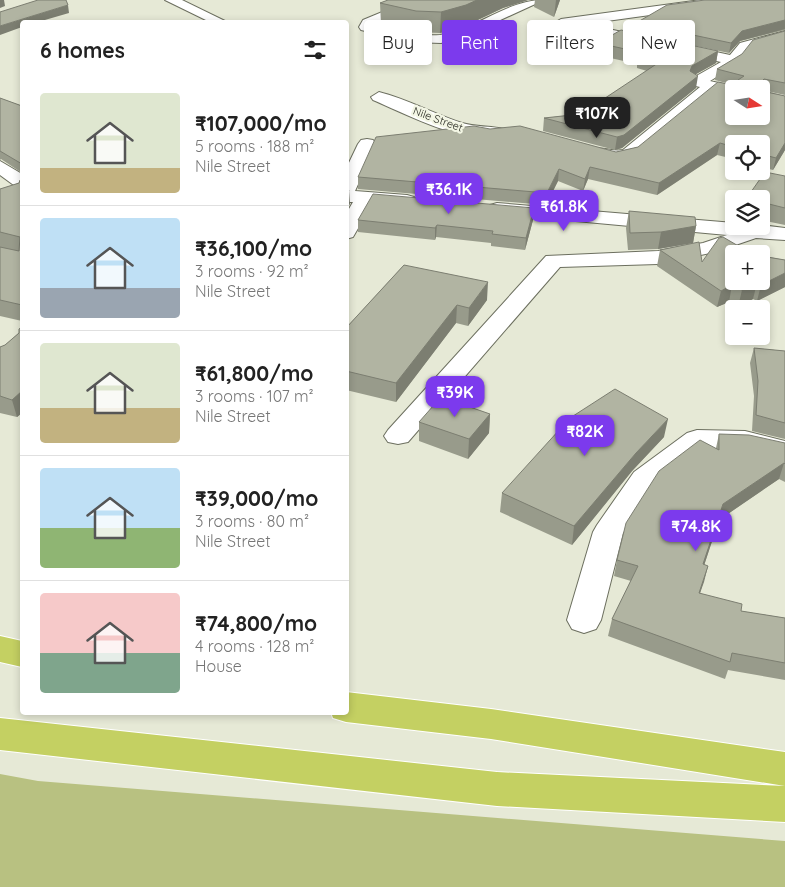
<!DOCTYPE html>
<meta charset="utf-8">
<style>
body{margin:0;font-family:Quicksand,sans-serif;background:#f2f2f2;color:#222;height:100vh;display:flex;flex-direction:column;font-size:19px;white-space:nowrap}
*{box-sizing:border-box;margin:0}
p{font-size:16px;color:#767676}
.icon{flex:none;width:28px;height:28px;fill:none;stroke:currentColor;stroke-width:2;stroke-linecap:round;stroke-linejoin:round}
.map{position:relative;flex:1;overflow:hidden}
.drawer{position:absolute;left:20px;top:20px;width:329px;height:695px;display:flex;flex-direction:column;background:#fff;border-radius:5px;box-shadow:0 2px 8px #0003}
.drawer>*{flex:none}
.banner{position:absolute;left:364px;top:20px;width:346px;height:45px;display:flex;gap:10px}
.needle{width:32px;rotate:102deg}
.controls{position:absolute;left:725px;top:80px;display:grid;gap:10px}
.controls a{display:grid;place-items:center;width:45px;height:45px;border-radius:5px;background:#fff;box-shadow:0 2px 8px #0003;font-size:25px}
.price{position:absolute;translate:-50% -42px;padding:0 11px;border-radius:10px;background:#7c3aed;color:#fff;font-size:16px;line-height:32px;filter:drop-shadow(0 1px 2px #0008)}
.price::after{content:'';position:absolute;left:50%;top:30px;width:15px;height:11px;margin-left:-8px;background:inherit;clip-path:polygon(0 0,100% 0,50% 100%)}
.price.selected{background:#222;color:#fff}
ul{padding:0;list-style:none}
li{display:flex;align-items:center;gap:15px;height:125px;padding:0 20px}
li+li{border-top:1px solid #e0e0e0}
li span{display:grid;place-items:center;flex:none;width:140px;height:100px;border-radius:5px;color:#555}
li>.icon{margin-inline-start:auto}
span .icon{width:60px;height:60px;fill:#fffc;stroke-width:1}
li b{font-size:21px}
h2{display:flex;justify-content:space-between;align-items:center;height:60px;padding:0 20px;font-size:21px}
.chip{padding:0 18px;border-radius:5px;background:#fff;box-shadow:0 2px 8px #0003;font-size:18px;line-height:45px}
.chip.selected{background:#7c3aed;color:#fff}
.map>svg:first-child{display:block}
</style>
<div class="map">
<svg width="785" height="887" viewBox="0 0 785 887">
<rect width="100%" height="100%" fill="#e6e9d6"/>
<path fill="#b8c181" d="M0,774L38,781L785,841V887H0Z"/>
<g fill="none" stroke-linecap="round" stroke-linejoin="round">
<g stroke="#6c6f5f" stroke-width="2">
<path id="minor" d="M165,0H182L227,22H210Z
M411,0H428L375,25C396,30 418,37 440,35C476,30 506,0 544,0L470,34L441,43L413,42L361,30L359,27L363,20Z
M701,0H736L730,4L585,24L730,55L740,43L785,31V39L750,49L739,63L710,81L740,88L734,89V96L715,91L635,158L615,162L594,157L591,153L594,149C604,147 613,152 623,150L700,87L691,85L689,82L691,79L721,62L561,27L554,23L561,19Z
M379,92C407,99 434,114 462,123C476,127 490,126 504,129L507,133L504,137C467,146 408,115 373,100L371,97Z
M367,139L373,140L376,144L355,191L407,195L414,197L417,201L414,205L407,207L372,204L353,237L346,239V214L353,202H346V169L358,144L361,140Z
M0,161L22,174V188L15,186L0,175Z
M497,203L734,223V226L761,225L785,228V240L756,238L715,252L658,264L560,267L408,442L398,444L388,442L384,436L388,430L546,256L658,251L703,243L727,235L490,213L487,209L490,205Z
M697,430L745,431L785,441V459L745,449L703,448L654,486L623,533L601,620L596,629L584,633L572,629L567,620L593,532L597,525L634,472L687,433Z"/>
</g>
<g stroke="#fff" stroke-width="2">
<path id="trunk" d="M0,636L22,641V667L0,662Z
M346,692L491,709L785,752V786L491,739L346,722L333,718L331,712H346Z
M0,718L497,772L785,786V822L497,806L0,750Z"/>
</g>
<use href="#minor" fill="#fff" fill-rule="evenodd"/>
<use href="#trunk" fill="#c4d062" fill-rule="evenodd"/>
</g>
<path fill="#989b8b" d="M386,0H528L503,8L465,26L440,33L416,32L381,24L380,3L386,1Z
M535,0H560L554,17L534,7Z
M785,0V30L740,41L729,53L635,33L636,23Z
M785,31V95L762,90L785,96V150L773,170L761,167V144H734V159L717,155L657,195L588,179L583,191L558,181L546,205L358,189V177L616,152L638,147L737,86L715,80L717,69Z
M598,43L718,51L716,63L696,74V88L622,148L615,150L543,131L544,118L581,114L647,71L637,68V64L597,55Z
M0,98L22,106V173L1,159L0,160Z
M785,176V225L761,220V199Z
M22,180V321L0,316V247L12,250L0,247V189L19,183Z
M534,208L533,220L525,250L491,246V243L436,237L435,240L358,232V220Z
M629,211L696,226L693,243L658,249L628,250L626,228Z
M660,250L702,262L750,253L785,260V287L757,301L753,299L738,307L729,302L717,307L657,266Z
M404,265L487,300L468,326L456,323L396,402L346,390V328Z
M22,327V413L17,417L0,413V347L5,345L19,333Z
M754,348L785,351V439L752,431L754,396L750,363Z
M490,414L489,433L468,459L419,441V422Z
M719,434L785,443V482L779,479L719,520L704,565L708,566L700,593L741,611L785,618V680L728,670L725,679L608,636L612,619L631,581L614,576L617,560L716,448Z
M664,437L632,471L572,545L500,512L502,493Z"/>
<path fill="#7c7e71" d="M0,0H4L5,6L0,8Z
M477,0H528L503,8L465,26L440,33L441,12Z
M556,0H560L554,17Z
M68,5L69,13L38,22H22V27L0,35V26Z
M785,20V29L740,41L729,53L731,43L742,31Z
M718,51L716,63L689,78L690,71L692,66Z
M698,76L696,88L622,148L615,150L617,137Z
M720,143L717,155L657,195L659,183Z
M785,143V150L773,170L776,158Z
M348,146V160L346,164V150Z
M590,167L588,179L583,191L585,179Z
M559,169L558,181L546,205L547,193Z
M349,190L350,204L346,210V195Z
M534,208L533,220L525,250L526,238Z
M437,225L436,237L435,240V228Z
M696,226L693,243L658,249L661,232Z
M785,273V287L757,301L761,285Z
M488,282L487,300L468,326L469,308Z
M757,283L753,299L738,307L742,290Z
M732,285L729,302L717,307L721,291Z
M457,305L456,323L396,402V383Z
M22,391V413L17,417L12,400Z
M490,414L489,433L468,459L469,439Z
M668,419L664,437L632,471L572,545L574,526L636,453Z
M784,463L779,479L719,520L699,581L703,564L723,504Z
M708,566L704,582L694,610L699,593Z"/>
<path fill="#b1b4a2" stroke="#7c7e71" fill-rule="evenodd" d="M38,0H66L68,5L0,26V12Z
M388,0H477L466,5L441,12L416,11L380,3Z
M705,0H785V20L742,31L731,43L636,23L667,5Z
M621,30L718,51L692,66L690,71L698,76L624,135L617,137L544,118L581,114L661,61L639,57L643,53L598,43Z
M785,31V83L764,79L762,81V91L785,96V143L776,158L761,154V144H734V147L720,143L659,183L590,167L585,179L559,169L547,193L358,177L376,137L474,126L490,129L520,126L616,152L638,147L718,82L737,86L738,80L744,76L717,69L742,54L753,40ZM734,89H761V116H734Z
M0,98L22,106V164L0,151Z
M765,172L785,176V208L761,202V199H746Z
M20,180H22V305L0,300V247L19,251L20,237L0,232V189L19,183Z
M346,189L349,190L346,195Z
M373,194L534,208L526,238L492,234L493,231L437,225L435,228L358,220Z
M629,211L695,217L696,226L661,232L630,233Z
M723,237L752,254H734V281H761V256L785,260V273L761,285L757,283L742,290L732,285L721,291L660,250L699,242L702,262L719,238Z
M404,265L488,282L469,308L457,305L396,383L346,371V328Z
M22,327V391L12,400L0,396V347L5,345L19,333V329Z
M754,348L785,351V423L756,415L758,381Z
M615,389L668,419L636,453L574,526L502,493L570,418Z
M441,397L490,414L469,439L419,422Z
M719,434L749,435L785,443V464L784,463L723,504L703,564L708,566L699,593L742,604L741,611L785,618V663L732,653L730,662L612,619L638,566L617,560L626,523L659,471L700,440L719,450Z"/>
<g text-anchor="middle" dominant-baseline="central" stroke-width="4.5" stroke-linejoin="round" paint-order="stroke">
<g font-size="11" fill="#292a23" stroke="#f3f6e4">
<text transform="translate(438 119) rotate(20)">Nile Street</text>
</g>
</g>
</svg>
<div class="controls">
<a><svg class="needle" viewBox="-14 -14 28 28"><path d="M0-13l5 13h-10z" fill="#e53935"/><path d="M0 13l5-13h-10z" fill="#767676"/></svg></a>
<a><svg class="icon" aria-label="locate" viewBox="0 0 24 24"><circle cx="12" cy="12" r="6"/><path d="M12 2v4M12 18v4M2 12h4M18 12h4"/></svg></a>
<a><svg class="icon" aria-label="layers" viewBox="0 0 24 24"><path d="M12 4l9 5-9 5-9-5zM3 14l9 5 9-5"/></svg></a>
<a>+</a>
<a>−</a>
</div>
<b class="price selected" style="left:597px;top:139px">₹107K</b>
<b class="price" style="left:449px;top:215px">₹36.1K</b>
<b class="price" style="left:564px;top:232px">₹61.8K</b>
<b class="price" style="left:455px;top:418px">₹39K</b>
<b class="price" style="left:585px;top:457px">₹82K</b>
<b class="price" style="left:696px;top:552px">₹74.8K</b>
<div class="banner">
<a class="chip">Buy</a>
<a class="chip selected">Rent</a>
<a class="chip">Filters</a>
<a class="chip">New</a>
</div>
<section class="drawer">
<h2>6 homes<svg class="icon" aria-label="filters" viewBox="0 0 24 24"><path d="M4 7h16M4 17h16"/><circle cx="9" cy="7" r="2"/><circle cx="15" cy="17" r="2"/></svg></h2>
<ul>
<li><span style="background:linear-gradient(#dfe7d0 75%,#c2b280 0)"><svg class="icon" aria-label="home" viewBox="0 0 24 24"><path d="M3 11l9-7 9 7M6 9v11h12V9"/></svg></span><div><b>₹107,000/mo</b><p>5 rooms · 188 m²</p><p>Nile Street</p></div></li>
<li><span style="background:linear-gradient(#bfe0f5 70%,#9aa5b1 0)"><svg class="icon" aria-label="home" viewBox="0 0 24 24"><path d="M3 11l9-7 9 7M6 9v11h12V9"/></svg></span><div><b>₹36,100/mo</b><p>3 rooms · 92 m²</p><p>Nile Street</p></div></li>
<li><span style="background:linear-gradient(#dfe7d0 65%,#c2b280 0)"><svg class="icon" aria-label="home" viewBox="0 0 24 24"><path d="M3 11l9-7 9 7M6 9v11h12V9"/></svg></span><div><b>₹61,800/mo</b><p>3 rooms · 107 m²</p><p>Nile Street</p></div></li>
<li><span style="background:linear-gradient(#bfe0f5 60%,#8fb573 0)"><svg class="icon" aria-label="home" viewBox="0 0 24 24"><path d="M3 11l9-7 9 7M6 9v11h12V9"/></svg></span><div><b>₹39,000/mo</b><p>3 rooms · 80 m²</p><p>Nile Street</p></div></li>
<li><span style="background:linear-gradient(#f6c9c9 60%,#7fa58c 0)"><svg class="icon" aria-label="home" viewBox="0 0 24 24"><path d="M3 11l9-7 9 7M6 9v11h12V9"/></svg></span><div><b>₹74,800/mo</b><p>4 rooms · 128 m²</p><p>House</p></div></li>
</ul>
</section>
</div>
